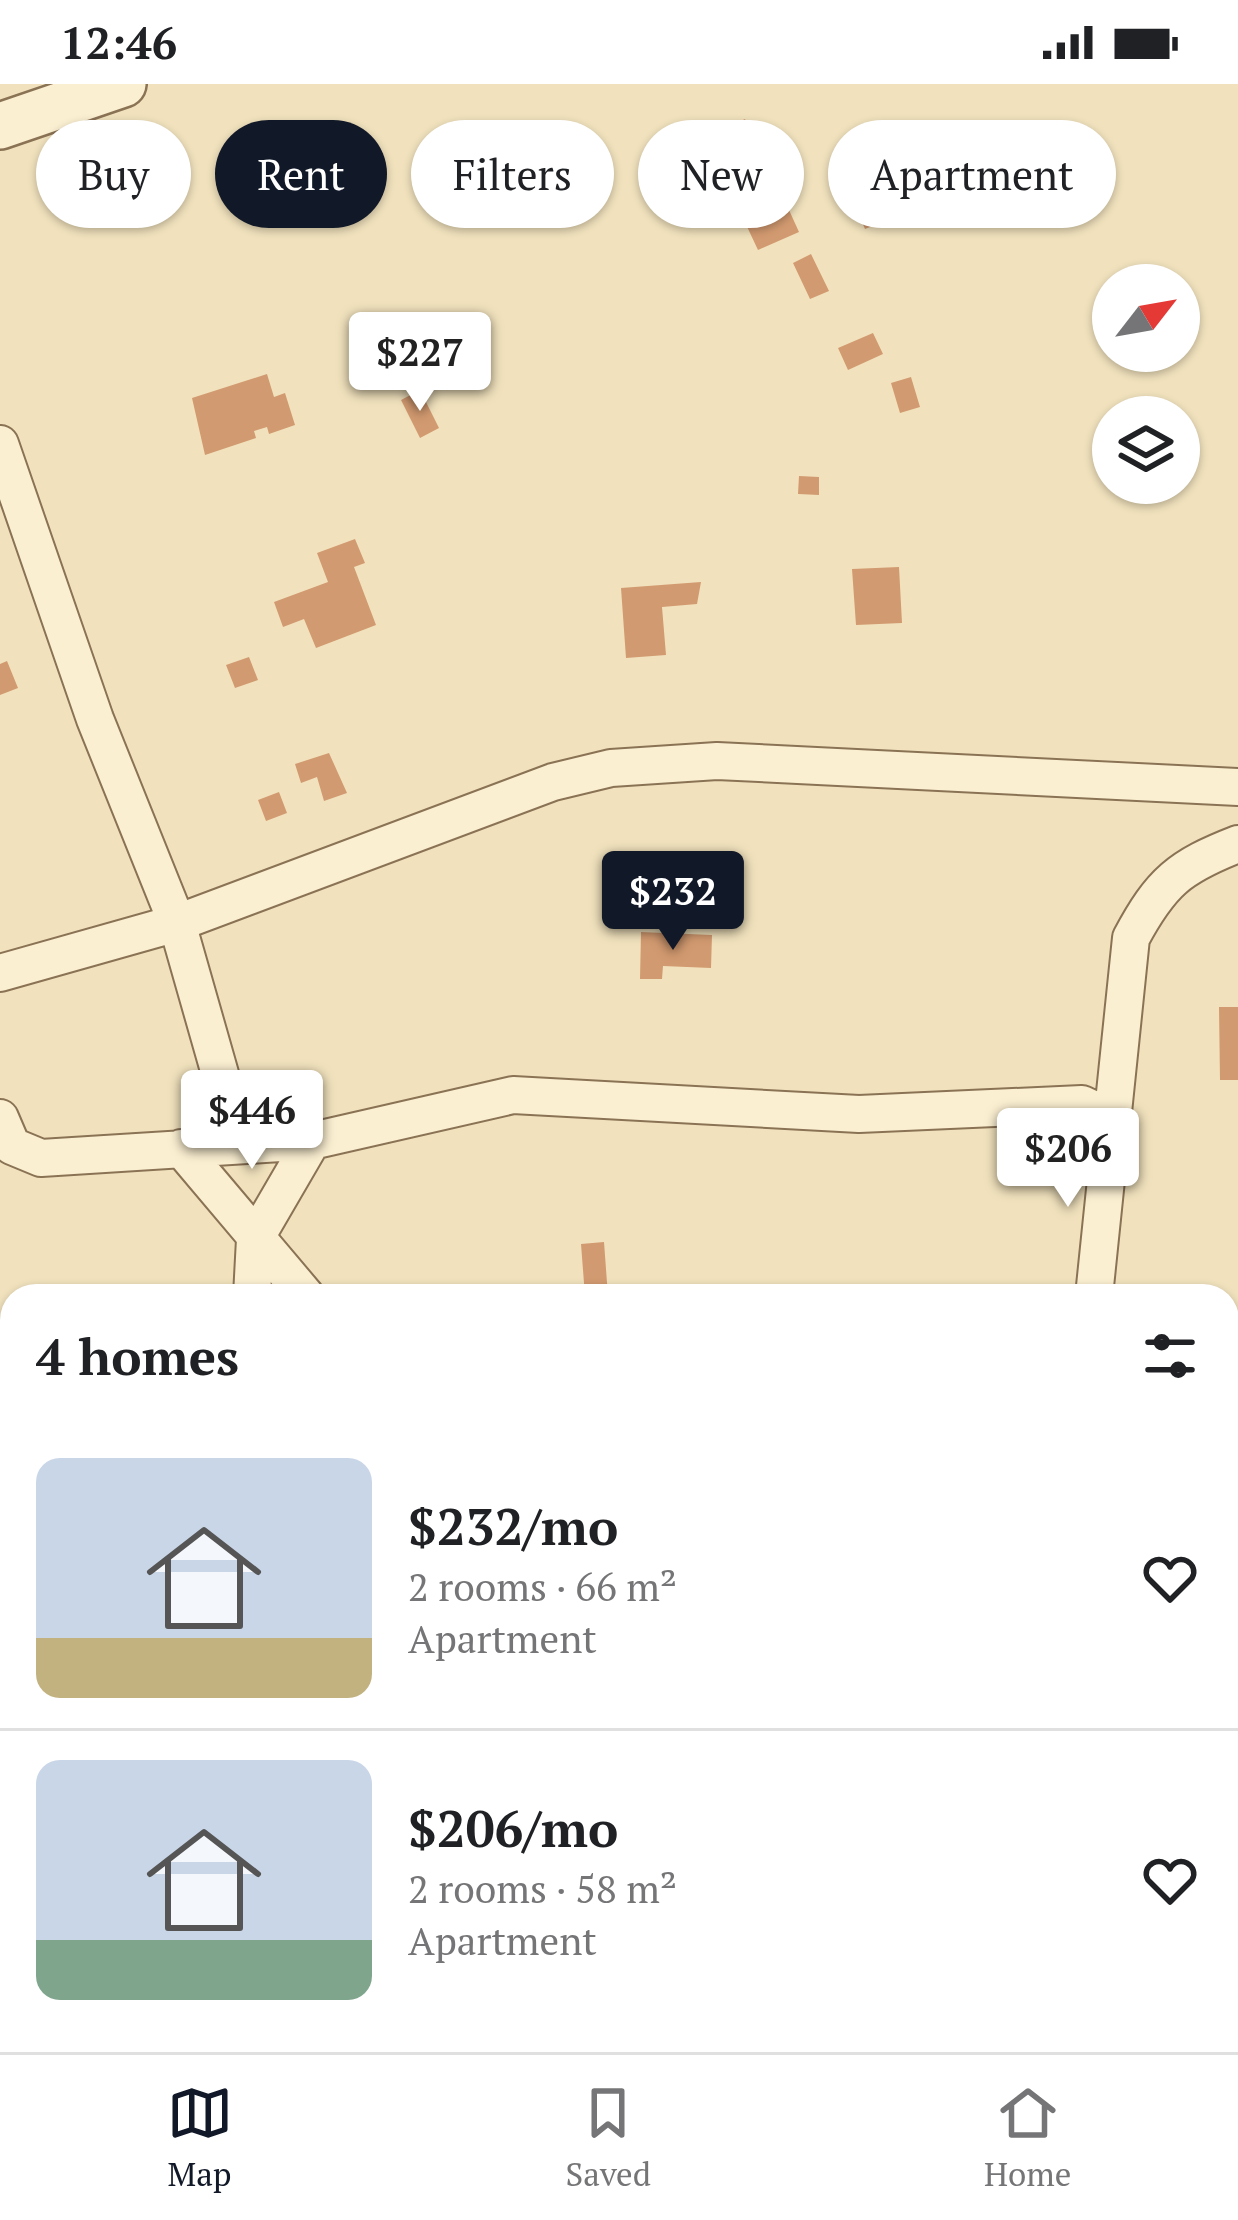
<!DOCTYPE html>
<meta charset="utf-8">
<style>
body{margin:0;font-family:"PT Serif",serif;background:#f2f2f2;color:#202124;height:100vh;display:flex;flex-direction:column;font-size:45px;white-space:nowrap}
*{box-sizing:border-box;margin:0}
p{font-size:39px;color:#757577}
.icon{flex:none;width:66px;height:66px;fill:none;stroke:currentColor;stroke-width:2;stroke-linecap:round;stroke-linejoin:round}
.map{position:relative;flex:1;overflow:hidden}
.details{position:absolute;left:0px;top:1200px;width:1239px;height:768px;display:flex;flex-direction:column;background:#fff;border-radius:36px 36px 0 0;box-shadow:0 3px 9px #0004}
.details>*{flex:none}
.top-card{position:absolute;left:36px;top:36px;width:1167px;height:108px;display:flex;gap:24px}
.needle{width:78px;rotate:59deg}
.buttons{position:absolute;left:1092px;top:180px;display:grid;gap:24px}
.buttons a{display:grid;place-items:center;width:108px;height:108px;border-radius:50%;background:#fff;box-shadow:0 3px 9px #0004;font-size:60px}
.price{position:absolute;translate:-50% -102px;padding:0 27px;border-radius:12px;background:#fff;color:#222;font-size:39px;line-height:78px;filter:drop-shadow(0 3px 6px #0008)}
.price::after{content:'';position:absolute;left:50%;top:72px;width:36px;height:27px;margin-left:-18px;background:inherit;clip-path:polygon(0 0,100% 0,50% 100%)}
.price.current{background:#111827;color:#fff}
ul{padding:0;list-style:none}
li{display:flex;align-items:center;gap:36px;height:300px;padding:0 36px}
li+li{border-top:3px solid #e0e0e0}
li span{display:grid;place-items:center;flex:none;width:336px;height:240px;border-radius:24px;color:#555}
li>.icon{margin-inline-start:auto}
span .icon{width:144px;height:144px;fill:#fffc;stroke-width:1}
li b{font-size:51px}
h2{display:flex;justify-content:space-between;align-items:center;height:144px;padding:0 36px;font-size:51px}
.pill{padding:0 42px;border-radius:54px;background:#fff;box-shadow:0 3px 9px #0004;font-size:42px;line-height:108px}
.pill.current{background:#111827;color:#fff}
.status{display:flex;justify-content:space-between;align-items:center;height:84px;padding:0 60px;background:#fff;direction:ltr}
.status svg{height:33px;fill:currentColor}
.dock{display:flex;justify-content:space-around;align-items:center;height:168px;border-top:3px solid #e0e0e0;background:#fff;font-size:33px;color:#757577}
.dock a{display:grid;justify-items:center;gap:6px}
.dock .current{color:#111827}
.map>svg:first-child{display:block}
</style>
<div class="status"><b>12:46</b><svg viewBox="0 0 49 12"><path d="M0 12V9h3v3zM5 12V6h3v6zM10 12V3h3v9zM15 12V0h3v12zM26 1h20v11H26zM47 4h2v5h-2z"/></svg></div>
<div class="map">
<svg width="1238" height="1968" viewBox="0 0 1238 1968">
<rect width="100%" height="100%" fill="#f1e2bd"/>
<path fill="#d29a70" d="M745,35L765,79L778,74L789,99L779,104L799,148L758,166L726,98L738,93L717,49Z
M865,76L890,135L865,145L840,87Z
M811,170L829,207L810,215L793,179Z
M873,249L883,270L848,286L838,264Z
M267,290L274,313L285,309L295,341L269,350L267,343L254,347L256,354L205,371L192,314Z
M911,293L920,323L900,329L891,299Z
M420,306L439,344L420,354L401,316Z
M799,392L819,393V411L798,410Z
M355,455L365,479L354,483L376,541L316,564L304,535L283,543L274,518L328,498L317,469Z
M899,483L902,539L856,541L852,485Z
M701,498L697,520L662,523L666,571L626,574L621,504Z
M249,573L258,596L235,604L226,581Z
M7,577L18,604L0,611V580Z
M329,669L347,709L324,717L317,693L301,699L295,680Z
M279,708L287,729L266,737L258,716Z
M641,848L712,851L711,884L663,882L662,895H640Z
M1219,923H1238V996H1220Z
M604,1158L608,1212H585L581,1160Z"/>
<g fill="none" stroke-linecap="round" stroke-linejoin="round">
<g stroke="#8a7255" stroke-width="40">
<path id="minor" d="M0,360L95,635L177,839L240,1060
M0,889L177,839L553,698L611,684L717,677L1238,703
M0,1034L12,1062L41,1074L312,1057L513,1011L859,1030L1082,1020L1101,1029L1114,1049
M181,1064L306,1212
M252,1212L255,1155L312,1057
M1094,1212L1131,854C1161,798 1179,783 1238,760
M0,1707H12
M863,1956V1968
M339,1968V1956"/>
</g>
<g stroke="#8a7255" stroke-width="50">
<path id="tertiary" d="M0,42L123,0"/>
</g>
<use href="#minor" stroke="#fbefd1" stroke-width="36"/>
<use href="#tertiary" stroke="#fbefd1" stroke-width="45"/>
</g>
</svg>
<div class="buttons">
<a><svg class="needle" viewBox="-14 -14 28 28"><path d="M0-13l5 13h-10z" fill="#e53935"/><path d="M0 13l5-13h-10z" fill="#757577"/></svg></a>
<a><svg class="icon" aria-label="layers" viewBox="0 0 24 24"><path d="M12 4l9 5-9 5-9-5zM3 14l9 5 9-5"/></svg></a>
</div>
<b class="price" style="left:420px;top:330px">$227</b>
<b class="price current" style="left:673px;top:869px">$232</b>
<b class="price" style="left:252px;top:1088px">$446</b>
<b class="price" style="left:1068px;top:1126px">$206</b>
<div class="top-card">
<a class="pill">Buy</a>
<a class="pill current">Rent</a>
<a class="pill">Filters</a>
<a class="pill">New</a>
<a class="pill">Apartment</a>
</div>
<section class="details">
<h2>4 homes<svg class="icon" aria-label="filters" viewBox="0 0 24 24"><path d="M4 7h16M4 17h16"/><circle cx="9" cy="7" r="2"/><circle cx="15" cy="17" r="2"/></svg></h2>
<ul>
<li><span style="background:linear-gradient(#c9d6e8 75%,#c2b280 0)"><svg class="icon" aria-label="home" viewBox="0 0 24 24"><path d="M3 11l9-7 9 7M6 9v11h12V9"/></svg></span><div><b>$232/mo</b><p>2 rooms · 66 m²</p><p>Apartment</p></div><svg class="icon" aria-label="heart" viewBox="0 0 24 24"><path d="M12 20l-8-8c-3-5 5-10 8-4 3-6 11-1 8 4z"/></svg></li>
<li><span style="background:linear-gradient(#c9d6e8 75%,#7fa58c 0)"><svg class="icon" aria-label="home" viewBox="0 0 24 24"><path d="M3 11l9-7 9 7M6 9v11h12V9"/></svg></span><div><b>$206/mo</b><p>2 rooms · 58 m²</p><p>Apartment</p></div><svg class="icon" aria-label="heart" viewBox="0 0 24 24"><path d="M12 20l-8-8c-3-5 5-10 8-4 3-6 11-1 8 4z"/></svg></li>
</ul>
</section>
</div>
<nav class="dock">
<a class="current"><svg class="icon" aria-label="map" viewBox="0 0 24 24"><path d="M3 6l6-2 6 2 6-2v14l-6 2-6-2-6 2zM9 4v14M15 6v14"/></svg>Map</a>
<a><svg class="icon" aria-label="saved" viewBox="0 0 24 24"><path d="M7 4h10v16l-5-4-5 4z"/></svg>Saved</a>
<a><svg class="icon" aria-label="home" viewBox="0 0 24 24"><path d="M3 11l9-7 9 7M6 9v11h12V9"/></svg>Home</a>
</nav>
